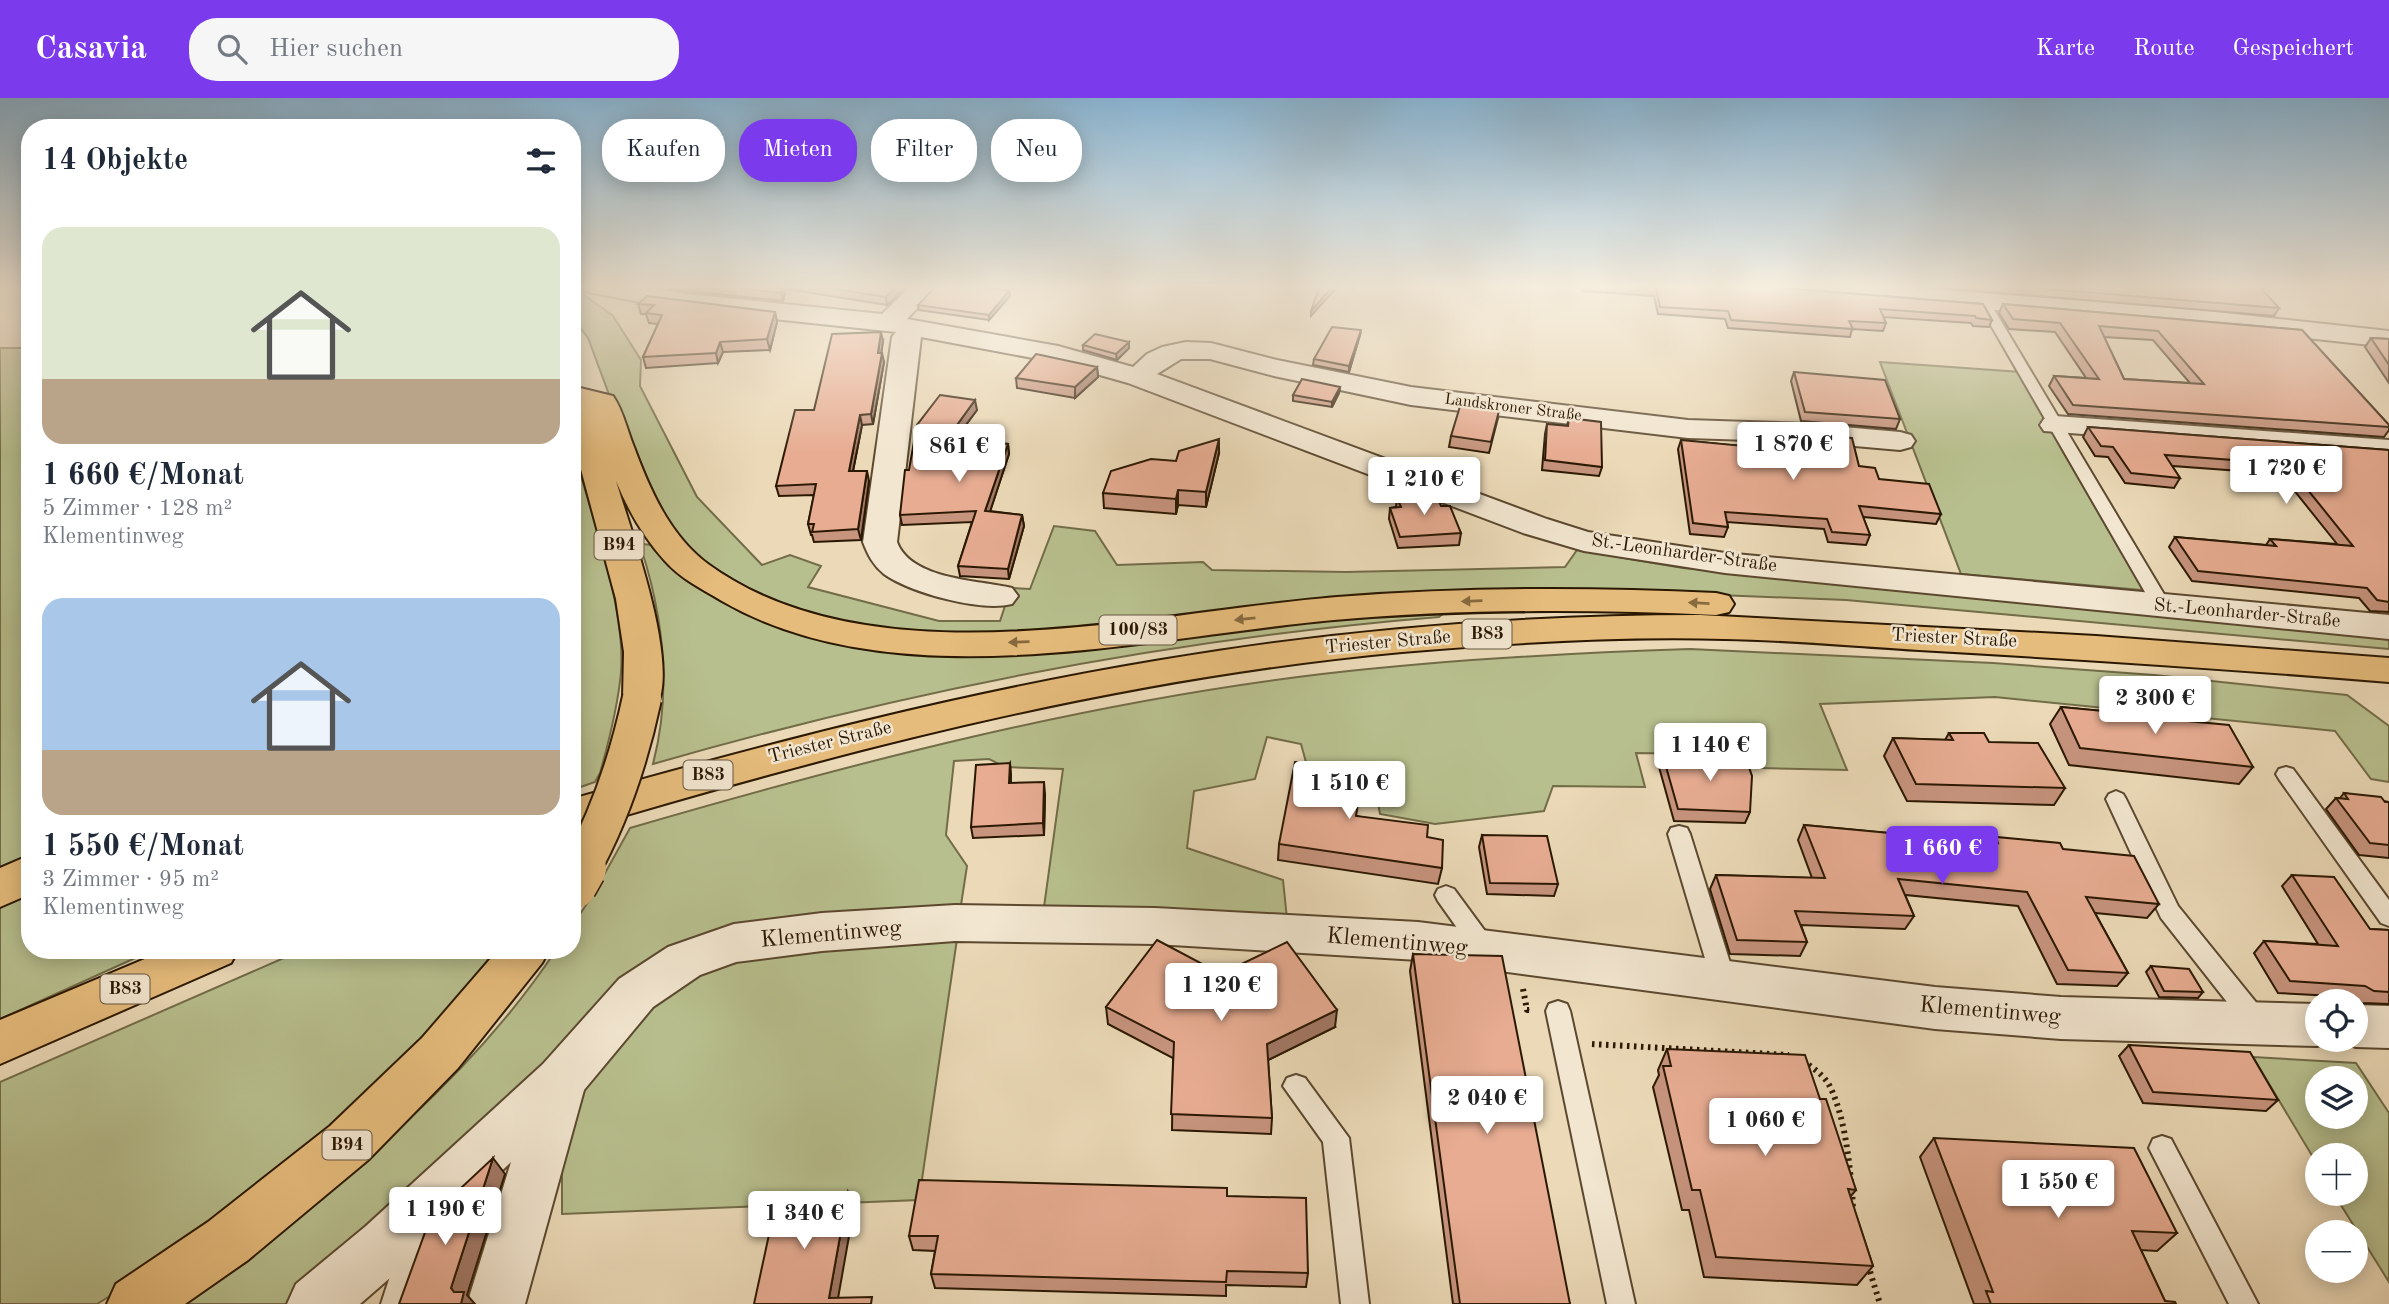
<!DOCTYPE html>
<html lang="de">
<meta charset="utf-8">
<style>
body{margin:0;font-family:"Old Standard TT",serif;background:#f6f6f7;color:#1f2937;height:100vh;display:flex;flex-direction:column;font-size:26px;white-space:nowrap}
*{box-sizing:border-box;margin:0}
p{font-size:23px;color:#747a83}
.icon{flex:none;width:38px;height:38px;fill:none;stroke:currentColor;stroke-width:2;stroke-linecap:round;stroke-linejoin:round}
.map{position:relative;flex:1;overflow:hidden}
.drawer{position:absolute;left:21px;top:21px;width:560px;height:840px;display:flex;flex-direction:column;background:#fff;border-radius:28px;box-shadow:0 4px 18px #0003}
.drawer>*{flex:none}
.guide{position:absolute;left:602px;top:21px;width:665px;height:63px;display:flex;gap:14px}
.buttons{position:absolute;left:2305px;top:891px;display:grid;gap:14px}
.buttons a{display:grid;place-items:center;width:63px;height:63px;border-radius:50%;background:#fff;box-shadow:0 4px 18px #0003;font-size:35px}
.price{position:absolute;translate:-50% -60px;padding:0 16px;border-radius:7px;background:#fff;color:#222;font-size:23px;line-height:46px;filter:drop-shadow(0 2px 4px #0008)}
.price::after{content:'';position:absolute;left:50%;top:42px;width:21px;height:16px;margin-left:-10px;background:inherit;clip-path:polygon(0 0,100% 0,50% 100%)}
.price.current{background:#7c3aed;color:#fff}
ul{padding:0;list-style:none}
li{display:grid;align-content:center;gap:14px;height:371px;padding:0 21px}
li span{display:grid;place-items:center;height:217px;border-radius:21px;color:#555}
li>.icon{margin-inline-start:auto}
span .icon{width:126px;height:126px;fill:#fffc;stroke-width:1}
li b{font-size:30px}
h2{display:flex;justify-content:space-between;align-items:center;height:84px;padding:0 21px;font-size:30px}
.chip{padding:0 24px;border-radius:28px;background:#fff;box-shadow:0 4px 18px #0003;font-size:24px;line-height:63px}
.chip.current{background:#7c3aed;color:#fff}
header{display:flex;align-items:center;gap:42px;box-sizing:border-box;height:98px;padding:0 35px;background:#7c3aed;color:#fff}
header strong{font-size:33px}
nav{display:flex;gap:38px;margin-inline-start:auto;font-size:24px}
.search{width:490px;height:63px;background:#f6f6f7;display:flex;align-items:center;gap:18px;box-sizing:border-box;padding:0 24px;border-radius:28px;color:#747a83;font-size:26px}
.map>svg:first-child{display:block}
</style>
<header>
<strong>Casavia</strong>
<div class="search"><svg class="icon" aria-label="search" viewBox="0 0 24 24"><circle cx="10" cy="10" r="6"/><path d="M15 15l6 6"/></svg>Hier suchen</div>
<nav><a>Karte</a><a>Route</a><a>Gespeichert</a></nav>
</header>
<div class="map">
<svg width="2389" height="1206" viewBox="0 0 2389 1206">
<rect width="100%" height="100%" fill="#ebd9b7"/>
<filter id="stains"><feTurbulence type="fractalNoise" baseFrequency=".00286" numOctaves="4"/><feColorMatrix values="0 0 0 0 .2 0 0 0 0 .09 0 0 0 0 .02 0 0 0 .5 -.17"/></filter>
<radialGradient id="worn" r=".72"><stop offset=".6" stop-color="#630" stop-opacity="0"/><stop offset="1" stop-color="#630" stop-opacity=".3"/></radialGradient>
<path fill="#b8bf8e" stroke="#726c48" stroke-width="2" fill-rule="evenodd" d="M572,188L581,191L587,199L613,218L641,262L640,288L697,399L762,467L790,457L821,468L808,489L939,523H1000L1011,490L1030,491L1054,428L1095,433L1117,467L1203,464L1212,472L1346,474L1565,469L1577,452L1683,470L1922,490L2389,538V551L1846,502L1617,493L1131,524L996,536L896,533L840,523L764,500L698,460L671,435L633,361L588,240L572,219Z
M0,250H30V759L0,778Z
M1880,264L2021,274L2144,487L2141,492L1961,476Z
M572,348C590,411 626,510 621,574C618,608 609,643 600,675L595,684L572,692Z
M643,446L651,447L678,474L741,513L799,535L848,546L1444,515L1439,519C1172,541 910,592 653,666C672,593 664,521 641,450Z
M1690,551L1993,565L2154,577L2347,597L2389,628V684L2371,681L2335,633L1995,599L1820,606L1847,672L1760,670L1754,657L1636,655L1645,689L1553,688L1544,713L1435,726L1380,716L1373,679L1307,668L1301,646L1267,639L1255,681L1194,693L1187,750L1283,782L1287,821L1044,809L1063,671L1005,669L989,661L954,663L946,737L967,768L961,807L715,837L520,995L289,1206H185C318,1100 461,996 556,852H572V828L594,795L630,730C856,664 1087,604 1322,576C1445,562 1567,555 1690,551Z
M30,789V852H153L0,921V807Z
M957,841L919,1102L562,1116V1035L588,978L663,890L742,858Z
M302,852H496C424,943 343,1024 252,1097C210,1131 163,1161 118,1193L97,1206H0V984Z
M2253,959L2356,965L2389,1015V1184L2334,1096H2356V1057H2317V1066ZM2317,980H2356V1018H2317Z"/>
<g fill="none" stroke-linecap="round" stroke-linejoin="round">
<g stroke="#5b482f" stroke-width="4">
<path id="service" d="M1983,199L1989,203L2171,508L2168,512H2156L2153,508L1977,203Z
M2286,669L2293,671L2389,802V828L2381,825L2279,681L2276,676L2279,671Z
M2116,693L2123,696L2126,701L2178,808L2267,918L2270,925L2267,932L2258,935L2249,932L2161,820L2106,701L2109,696Z
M1679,728L1687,730L1690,736L1736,884L1732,891L1724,894L1716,891L1712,884L1668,736L1671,730Z
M1446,788L1454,791L1493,844L1497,851L1493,858L1485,860L1477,858L1438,803L1435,797L1438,791Z
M1558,903L1567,906L1570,913L1635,1206H1607L1546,913L1549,906Z
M1296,977L1305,980L1349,1040L1369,1206H1341L1323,1044L1283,988L1287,980Z
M2162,1038L2171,1041L2258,1206H2229L2149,1050L2153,1041Z
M387,1133C402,1140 416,1153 422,1168L409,1206H381L392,1172L377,1157L373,1147L377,1137Z"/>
</g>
<g stroke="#5b482f" stroke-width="4">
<path id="minor" d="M580,187H634L678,195L882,216L912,187H939L907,221L1058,248L1133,269L1147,256L1162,249L1186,244L1211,245L1277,262L1411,289L1688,322L1809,326L1900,334L1911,337L1915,343L1911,349L1900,352L1809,344L1688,340L1411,307L1274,278L1210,261H1181L1157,276L1547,421L1588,434L1725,455L2389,517V541L1725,475L1584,453L1523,435L1128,285L1054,264L921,239L897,444C911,482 979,482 1012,490L1018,498L1012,506C981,514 911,495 884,476C873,467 868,457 863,444L892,239L896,234L678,211L593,195L584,192Z
M1768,187H1878L2198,212L2389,233V249L2198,228L1781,195L1772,192Z
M2055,318L2389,342V360L2044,333L2040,327L2044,321Z
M955,807L1155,810L1418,824L1935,889L2061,899L2317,906V942H2334L2317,948L2061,941L1935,931L1418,862L1155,846L955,843L822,853L736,864L700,877L653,909L584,992L525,1206H467L511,1064L406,1166L360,1206H287L296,1186L366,1128L543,966L619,881L668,849L734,826L822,815Z
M2356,907L2389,908V950L2356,949L2339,943L2356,942Z"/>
</g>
<g stroke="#2b1802" stroke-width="4">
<path id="primary" d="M576,289L613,298C623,312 627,332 634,349C650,392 670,438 708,466C874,587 1147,514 1337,499C1463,489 1589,489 1716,495L1729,498L1734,506L1729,514L1716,517C1589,511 1461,511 1334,522C1146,539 896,604 722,503C702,491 681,481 665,463C644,440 628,412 616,383C630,430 681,568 656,609L642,613L628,609L623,600L624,554L616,501L572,338V309L580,307L572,306V290Z
M1700,517L2096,538L2389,560V584C2232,571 2076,561 1919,552C1854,548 1790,542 1725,541C1618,538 1509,545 1402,554C1119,580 844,652 572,733V701C766,646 961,595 1161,562C1339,532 1519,517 1700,517Z
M30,757V796L0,809V770Z
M166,852H238L231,865L0,966V922Z
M498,852H549L542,865L458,970L368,1062L248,1162L185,1206H107L116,1186L208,1124L330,1028L422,940Z"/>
</g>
<path stroke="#2b1802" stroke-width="6" stroke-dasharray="2.5 4.5" stroke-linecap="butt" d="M1523,891L1527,912H1532
M1592,946L1789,957
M1803,963C1812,969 1822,976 1828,985C1843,1012 1848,1053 1851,1083
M1852,1092L1853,1111
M1868,1167L1880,1206"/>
<use href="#service" fill="#f2e6d0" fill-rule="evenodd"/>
<use href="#minor" fill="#f2e6d0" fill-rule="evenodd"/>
<use href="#primary" fill="#e6bc7c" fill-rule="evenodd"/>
<g stroke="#2b1802" stroke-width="42" stroke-linecap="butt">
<path id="primary-bridge-far1" d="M580,772C610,718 629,661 642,600"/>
</g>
<g stroke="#2b1802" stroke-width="53" stroke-linecap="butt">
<path id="primary-bridge" d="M572,786L581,770"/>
</g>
<use href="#primary-bridge-far1" stroke="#e6bc7c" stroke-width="38"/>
<use href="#primary-bridge" stroke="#e6bc7c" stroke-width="50"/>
</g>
<path fill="#c7947e" stroke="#2b1802" stroke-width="2" fill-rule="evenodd" d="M669,187H908L887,207L786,191L783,203L670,191Z
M1582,187H1774L1783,190L1983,206L1992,222L1989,229L1973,228L1971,225L1883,219L1886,225L1883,233L1852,231L1850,239L1728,230L1725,221L1658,216L1654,198L1583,193Z
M1908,187H2243L2279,210L2274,218Z
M1009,193L1010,198L989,222L919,212L918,207Z
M638,206L775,214L777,224L770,252L723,254L718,265L646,270L643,259L658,226L649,225L646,216H641Z
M2003,206L2302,232L2389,327V332L2384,339L2068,316L2049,288L2054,278L2086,280L2055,234L2009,231L1999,215ZM2104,239L2153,242L2190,285L2124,281Z
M1360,237L1349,274L1313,267L1314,261Z
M2371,240L2389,241V285L2365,249Z
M883,243L881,255L884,264L873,326L862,327L853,373L869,383L861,442L814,444L812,437H811L808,426L814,397L779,398L776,388L814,312Z
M1129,244V250L1117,262L1083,252V247Z
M1097,269L1098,279L1075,300L1017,290L1016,280Z
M1794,274L1900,321L1896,331L1801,323L1791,283Z
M1340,289L1339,295L1332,309L1293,303V297Z
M977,312L955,341L1008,346L1009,356L990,413L1022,417L1024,428L1009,481L960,478L958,468L972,424L902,427L900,417L909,372Z
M1498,320L1489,355L1449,349L1451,338Z
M1569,320L1602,369L1599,378L1542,372L1545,336L1547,326L1567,328Z
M2088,329L2389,352V514L2370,513L2359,500L2192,483L2169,449L2175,439L2266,447L2270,441L2337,446L2281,376L2172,368L2180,380L2174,390L2125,385L2108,359L2095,358L2083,339Z
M1752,335L1810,341L1811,337L1879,381L1941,416L1936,426L1863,419L1870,437L1866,447L1828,444L1824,431L1727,424L1728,429L1724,439L1690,436L1678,351L1681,342L1749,349L1748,345Z
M1219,355L1206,409L1178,407L1176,416L1104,410L1103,395L1176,363Z
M1397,400L1441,408L1461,435L1459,447L1398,450L1389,421L1390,410L1396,409Z
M2061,609L2110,614L2112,610L2177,622L2253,669L2239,686L2069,667L2050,626Z
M1949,635L1989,644L2065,690L2054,707L1907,703L1884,658L1893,640L1945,642Z
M1663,658L1750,714L1745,725L1674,723L1659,669Z
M1010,665L1011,685L1045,696L1044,737L973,740L971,729Z
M2344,695L2389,704V760L2359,757L2326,711L2336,700H2340Z
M1357,718L1427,739L1442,770L1438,786L1278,762L1279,746Z
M1804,727L1992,745L1996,739L2063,751L2159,806L2147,820L2095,815L2128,875L2117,888L2057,886L2018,808L1905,797L1914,818L1905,831L1801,827L1807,844L1800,858L1730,856L1710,791L1716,777L1812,780L1798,742Z
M1482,737L1558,786L1554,798L1487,796L1479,749Z
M2292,777L2370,831L2389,832V906L2362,905L2353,899L2278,895L2254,855L2264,843L2318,846L2282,788Z
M1413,856L1570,1206H1453L1410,873Z
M2151,868L2203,894L2198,900L2159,899L2146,874Z
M1221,876L1335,929L1268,962L1272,1020L1271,1036L1172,1032L1173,960L1108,926L1106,909Z
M2129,947L2278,1002L2266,1013L2143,1005L2119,958Z
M1667,951L1820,1001L1856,1092L1850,1099L1873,1168L1857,1187L1704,1179L1689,1112H1682L1653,989L1659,977L1658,972Z
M1934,1040L2177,1135L2157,1153L2141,1152L2165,1203L2176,1206H1974L1920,1059Z
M1227,1098L1308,1175L1306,1189L1226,1187V1198L935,1190L931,1176L935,1153L913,1152L909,1138Z"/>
<path fill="#a27866" stroke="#2b1802" stroke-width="2" d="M783,187H785L786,191L783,203L781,195Z
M898,187H908L887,207L886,199Z
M1334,187H1339L1311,218V213Z
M1009,193L1010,198L989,222V217Z
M775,214L777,224L770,252L767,241Z
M1361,232L1360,237L1349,274V268Z
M881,234L883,243L880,265L878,255Z
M720,244L723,254L718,265L716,255Z
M1129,244V250L1117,262L1116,256Z
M882,255L884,264L873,326L871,316Z
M1097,269L1098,279L1075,300V289Z
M1340,289L1339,295L1332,309V304Z
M975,302L977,312L948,351L947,341Z
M860,317L862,327L851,383L849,373Z
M1219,341V355L1206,409V394Z
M1008,346L1009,356L987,423L985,413Z
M867,373L869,383L861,442L858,431Z
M1178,392V407L1176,416V401Z
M1022,417L1024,428L1009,481L1008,471Z
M1010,665L1011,677L1010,697L1009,685Z
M1044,684L1045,696L1044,737L1043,725Z
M1337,912L1335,929L1266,963L1267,946Z
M493,1060L505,1076L467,1197L475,1206H461L451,1190Z
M848,1094L854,1110L837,1206L829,1200Z"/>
<path fill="#e7ac92" stroke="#2b1802" stroke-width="2" fill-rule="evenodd" d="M710,187H783L781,195Z
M810,187H898L886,199Z
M937,187H970L1009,193L989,217L918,207Z
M1320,187H1334L1311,213Z
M1604,187H1774L1783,190L1983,206L1992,222L1976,220L1975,218L1880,211L1886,225L1849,223L1853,231L1731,222L1728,213L1660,209L1656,190Z
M1999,187H2243L2259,188L2279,210Z
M647,198L775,214L767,241L720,244L716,255L643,259L662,217L646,215L654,207L638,206Z
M2003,206L2302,232L2389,327V329L2073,307L2054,278L2099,281L2060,225L2013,221ZM2099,228L2158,233L2204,286L2124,281Z
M1332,229L1361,232L1349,268L1314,261Z
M881,234L878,255H882L871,316L860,317L849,373H867L858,431L812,434L814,426H808L816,386L776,388L795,312H814L832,236Z
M1095,236L1129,244L1116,256L1083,247Z
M2371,240L2389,241V267Z
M1036,256L1097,269L1075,289L1016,280Z
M1794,274L1885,282L1900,321L1805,314Z
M1302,281L1340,289L1332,304L1293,297Z
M940,297L975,302L947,341L1008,346L985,413L1022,417L1008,471L958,468L976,413L900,417L905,372H909L917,327Z
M1461,305L1500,309L1491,344L1451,338Z
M1569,320L1601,324L1602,369L1545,362L1547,326L1568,328Z
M2088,329L2389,352V504L2377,502L2367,490L2198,473L2175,439L2276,448L2270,441L2353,448L2287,366L2165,357L2180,380L2131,375L2113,349L2101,348Z
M1752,335L1812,341L1811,337L1852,340L1859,368L1875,370L1879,381L1929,386L1941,416L1859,408L1870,437L1832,434L1827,421L1725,414L1728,429L1693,425L1681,342L1754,349Z
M1219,341L1206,394L1178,392L1176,401L1103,395L1111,373L1151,361L1176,363L1179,353Z
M1437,398L1441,408H1450L1461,435L1400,439L1390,410L1401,409L1397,400Z
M2061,609L2115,614L2112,610L2174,616L2177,622L2229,627L2253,669L2080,650Z
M1949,635H1984L1989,644L2038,645L2065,690L1916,686L1893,640L1953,642Z
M1663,658L1746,661L1752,678L1750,714L1678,711Z
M1295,664L1363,673L1356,718L1428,727L1427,739L1443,742L1442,770L1279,746Z
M1010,665L1009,685L1044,684L1043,725L971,729L976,667Z
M2344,695L2381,699L2385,704H2389V747L2370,745L2336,700L2348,701Z
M1804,727L1998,745L1996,739L2060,745L2063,751L2134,758L2159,806L2086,799L2128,875L2068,872L2027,794L1898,781L1914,818L1795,813L1807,844L1737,842L1716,777L1825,780Z
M1482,737L1547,738L1558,786L1490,785Z
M2292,777L2334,779L2370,831L2389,832V894L2374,893L2365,888L2290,883L2264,843L2338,848Z
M1157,842L1221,876L1287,844L1337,912L1267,946L1272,1020L1171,1016L1174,944L1106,909Z
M1413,856L1502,858L1570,1206H1460Z
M2151,868L2189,871L2203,894L2164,893Z
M2129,947L2250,954L2278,1002L2153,994Z
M1667,951L1805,957L1820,1001H1826L1856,1092L1848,1091L1873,1168L1716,1159L1700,1092H1692L1663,968H1671Z
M1934,1040L2134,1050L2177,1135L2132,1133L2165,1203L2175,1204L2176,1206H1991L1986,1193L1993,1194Z
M493,1060L451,1190L454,1194H464L461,1206H399L431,1118Z
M919,1082L1227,1090V1098L1306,1100L1308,1175L1227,1173L1226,1184L931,1176L938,1138H909Z
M848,1094L829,1200L872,1199L871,1206H754L778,1095Z"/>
<defs><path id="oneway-solid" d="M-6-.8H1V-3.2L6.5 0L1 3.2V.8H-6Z" transform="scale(1.75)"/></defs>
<g fill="#886a3f">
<use href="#oneway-solid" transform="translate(1472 503) rotate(178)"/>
<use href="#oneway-solid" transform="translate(1699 505) rotate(-177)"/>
<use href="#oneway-solid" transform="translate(1245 521) rotate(174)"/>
<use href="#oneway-solid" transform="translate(1019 544) rotate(178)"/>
</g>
<linearGradient id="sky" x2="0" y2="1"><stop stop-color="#89b6d5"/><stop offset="0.53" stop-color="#f6eedf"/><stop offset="1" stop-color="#f6eedf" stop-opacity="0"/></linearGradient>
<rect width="2389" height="356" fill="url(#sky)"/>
<g text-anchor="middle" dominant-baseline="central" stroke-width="5" stroke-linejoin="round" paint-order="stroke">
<g font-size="16" fill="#2b1802" stroke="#f2e6d0">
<text transform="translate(1513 310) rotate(7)">Landskroner Straße</text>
</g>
<g fill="#f2e6d0" stroke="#675640" stroke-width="2">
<rect x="594.5" y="432.5" width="49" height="29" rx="5"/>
<rect x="1099.5" y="517.5" width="77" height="29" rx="5"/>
<rect x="1462.5" y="521.5" width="49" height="29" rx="5"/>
<rect x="683.5" y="662.5" width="49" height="29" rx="5"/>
<rect x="100.5" y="876.5" width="49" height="29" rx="5"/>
<rect x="322.5" y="1032.5" width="49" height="29" rx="5"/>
</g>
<g font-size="18" font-weight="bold" fill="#2b1802">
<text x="619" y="447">B94</text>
<text x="1138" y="532">100/83</text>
<text x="1487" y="536">B83</text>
<text x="708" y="677">B83</text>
<text x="125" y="891">B83</text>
<text x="347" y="1047">B94</text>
</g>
<g font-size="19" fill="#2b1802" stroke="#f2e6d0">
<text transform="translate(1684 456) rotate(8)">St.-Leonharder-Straße</text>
<text transform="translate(2247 516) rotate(5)">St.-Leonharder-Straße</text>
<text transform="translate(1954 541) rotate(3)">Triester Straße</text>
<text transform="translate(1388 545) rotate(-5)">Triester Straße</text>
<text transform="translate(830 645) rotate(-14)">Triester Straße</text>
</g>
<g font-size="23" fill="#2b1802" stroke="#f2e6d0">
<text transform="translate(831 836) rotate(-5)">Klementinweg</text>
<text transform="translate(1397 844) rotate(5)">Klementinweg</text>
<text transform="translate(1990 913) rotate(5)">Klementinweg</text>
</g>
</g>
<rect width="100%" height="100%" filter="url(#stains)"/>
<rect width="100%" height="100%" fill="url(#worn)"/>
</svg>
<div class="buttons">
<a><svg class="icon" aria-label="locate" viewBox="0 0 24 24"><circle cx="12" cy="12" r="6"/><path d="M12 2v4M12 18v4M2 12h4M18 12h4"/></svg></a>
<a><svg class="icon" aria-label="layers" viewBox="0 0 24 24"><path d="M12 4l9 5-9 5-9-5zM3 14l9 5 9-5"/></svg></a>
<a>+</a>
<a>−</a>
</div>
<b class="price" style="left:1793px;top:384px">1 870 €</b>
<b class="price" style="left:959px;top:386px">861 €</b>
<b class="price" style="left:2286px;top:408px">1 720 €</b>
<b class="price" style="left:1424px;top:419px">1 210 €</b>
<b class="price" style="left:2155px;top:638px">2 300 €</b>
<b class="price" style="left:1710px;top:685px">1 140 €</b>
<b class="price" style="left:1349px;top:723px">1 510 €</b>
<b class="price current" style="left:1942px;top:788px">1 660 €</b>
<b class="price" style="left:1221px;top:925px">1 120 €</b>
<b class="price" style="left:1487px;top:1038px">2 040 €</b>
<b class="price" style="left:1765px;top:1060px">1 060 €</b>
<b class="price" style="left:2058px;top:1122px">1 550 €</b>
<b class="price" style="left:445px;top:1149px">1 190 €</b>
<b class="price" style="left:804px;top:1153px">1 340 €</b>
<div class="guide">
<a class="chip">Kaufen</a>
<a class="chip current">Mieten</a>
<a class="chip">Filter</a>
<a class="chip">Neu</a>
</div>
<section class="drawer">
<h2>14 Objekte<svg class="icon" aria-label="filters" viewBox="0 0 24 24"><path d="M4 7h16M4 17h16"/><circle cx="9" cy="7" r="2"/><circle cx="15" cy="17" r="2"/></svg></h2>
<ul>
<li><span style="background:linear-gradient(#dfe7d0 70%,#b9a48a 0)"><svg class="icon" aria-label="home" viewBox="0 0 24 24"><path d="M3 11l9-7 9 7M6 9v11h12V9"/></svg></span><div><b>1 660 €/Monat</b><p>5 Zimmer · 128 m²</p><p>Klementinweg</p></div></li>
<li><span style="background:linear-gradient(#a9c7e8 70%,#b9a48a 0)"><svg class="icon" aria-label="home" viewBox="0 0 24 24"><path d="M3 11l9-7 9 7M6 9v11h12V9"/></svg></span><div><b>1 550 €/Monat</b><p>3 Zimmer · 95 m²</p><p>Klementinweg</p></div></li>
</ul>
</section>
</div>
